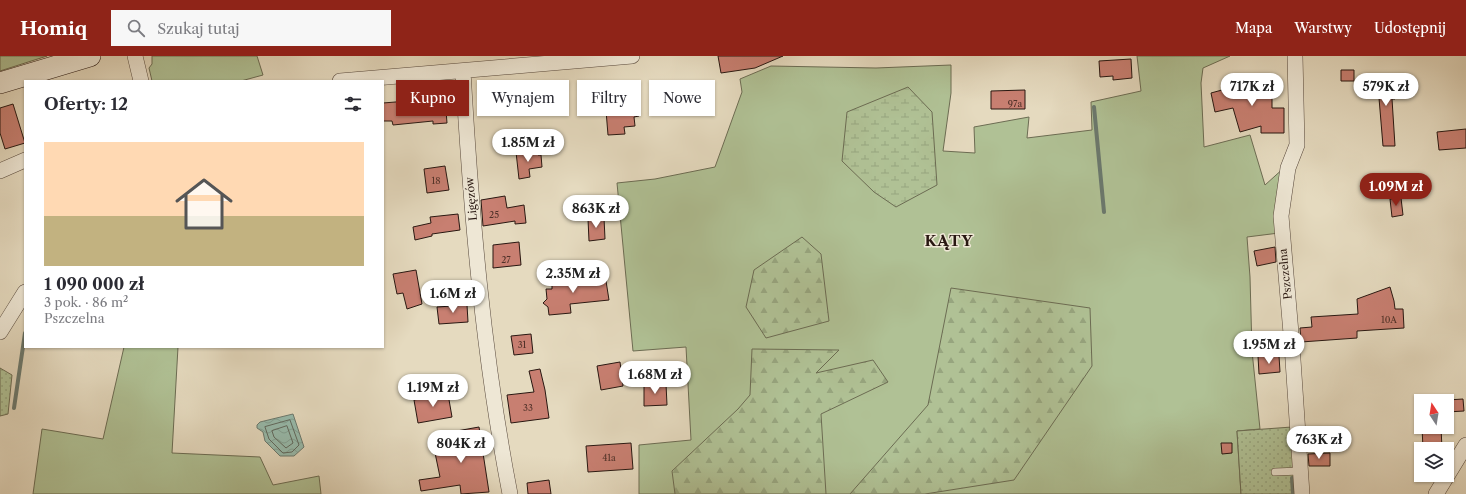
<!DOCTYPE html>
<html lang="pl">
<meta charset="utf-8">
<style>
body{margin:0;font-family:"Libre Caslon Text",serif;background:#f7f7f7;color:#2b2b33;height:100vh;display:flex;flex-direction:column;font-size:15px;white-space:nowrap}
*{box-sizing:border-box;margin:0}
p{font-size:13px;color:#7c7c81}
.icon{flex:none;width:22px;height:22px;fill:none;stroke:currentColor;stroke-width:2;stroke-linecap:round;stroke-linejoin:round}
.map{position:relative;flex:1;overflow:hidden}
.side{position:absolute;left:24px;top:24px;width:360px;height:268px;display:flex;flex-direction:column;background:#fff;border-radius:0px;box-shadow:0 1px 3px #0004}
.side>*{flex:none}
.hud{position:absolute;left:396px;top:24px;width:380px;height:36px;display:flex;gap:8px}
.needle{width:26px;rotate:348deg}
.tools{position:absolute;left:1414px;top:338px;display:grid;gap:8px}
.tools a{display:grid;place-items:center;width:40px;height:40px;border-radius:0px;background:#fff;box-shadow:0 1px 3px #0004;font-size:20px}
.price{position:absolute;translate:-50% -34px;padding:0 9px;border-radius:14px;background:#fff;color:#222;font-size:13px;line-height:26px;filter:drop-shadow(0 1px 2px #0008)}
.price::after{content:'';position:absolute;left:50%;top:24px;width:12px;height:9px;margin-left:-6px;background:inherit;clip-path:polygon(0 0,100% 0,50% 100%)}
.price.current{background:#8f2418;color:#fff}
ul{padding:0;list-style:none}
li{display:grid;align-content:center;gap:8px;height:212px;padding:0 20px}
li span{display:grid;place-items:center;height:124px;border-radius:0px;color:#555}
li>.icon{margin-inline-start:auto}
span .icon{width:72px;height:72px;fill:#fffc;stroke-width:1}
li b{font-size:17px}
h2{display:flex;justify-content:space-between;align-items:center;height:48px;padding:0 20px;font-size:17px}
.pill{padding:0 14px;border-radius:0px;background:#fff;box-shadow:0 1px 3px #0004;font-size:14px;line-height:36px}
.pill.current{background:#8f2418;color:#fff}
header{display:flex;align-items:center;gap:24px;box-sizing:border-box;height:56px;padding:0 20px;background:#8f2418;color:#fff}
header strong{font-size:19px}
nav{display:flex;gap:22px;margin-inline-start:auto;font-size:14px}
.search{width:280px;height:36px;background:#f7f7f7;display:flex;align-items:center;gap:10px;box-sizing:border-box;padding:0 14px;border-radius:0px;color:#7c7c81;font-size:15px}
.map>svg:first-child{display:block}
</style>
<header>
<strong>Homiq</strong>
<div class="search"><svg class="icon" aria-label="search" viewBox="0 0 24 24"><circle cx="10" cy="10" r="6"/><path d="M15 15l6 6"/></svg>Szukaj tutaj</div>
<nav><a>Mapa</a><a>Warstwy</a><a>Udostępnij</a></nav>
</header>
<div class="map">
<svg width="1466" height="438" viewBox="0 0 1466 438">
<defs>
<pattern id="forest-firs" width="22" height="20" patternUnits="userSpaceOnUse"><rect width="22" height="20" fill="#b0c195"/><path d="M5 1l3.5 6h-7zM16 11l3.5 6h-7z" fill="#97a57f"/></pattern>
<pattern id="wetland-marsh" width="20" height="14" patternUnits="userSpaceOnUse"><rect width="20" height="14" fill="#b0c195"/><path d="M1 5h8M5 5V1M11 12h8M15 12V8" fill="none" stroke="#97a57f"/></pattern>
<pattern id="park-dots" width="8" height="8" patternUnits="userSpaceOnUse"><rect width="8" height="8" fill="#b0c195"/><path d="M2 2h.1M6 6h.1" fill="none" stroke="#97a57f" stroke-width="1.8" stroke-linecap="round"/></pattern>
<pattern id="water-waves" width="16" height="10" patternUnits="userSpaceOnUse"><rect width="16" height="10" fill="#97bbac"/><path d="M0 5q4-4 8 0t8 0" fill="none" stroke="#82a093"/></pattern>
</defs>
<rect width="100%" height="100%" fill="#e5dabf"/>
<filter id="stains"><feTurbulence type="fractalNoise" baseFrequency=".005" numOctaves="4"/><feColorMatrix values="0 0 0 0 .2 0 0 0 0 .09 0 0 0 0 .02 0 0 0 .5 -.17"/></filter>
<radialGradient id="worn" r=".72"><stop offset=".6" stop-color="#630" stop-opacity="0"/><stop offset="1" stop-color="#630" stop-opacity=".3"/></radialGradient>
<path fill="#b0c195" stroke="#6c6c53" d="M0,0H47L0,15Z
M152,0H257L263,19L241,25H152L149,12L152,8Z
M1137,0H1230L1203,12L1201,27L1204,91L1250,79L1265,129L1285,111L1279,177L1247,181L1250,221L1252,295L1260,373L1237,375L1241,438H639V389L691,384L686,291L633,295L617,127L655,123L715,111L742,36L740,23L771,10L876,12L951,9V37L943,95L975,97L974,71L1029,61L1027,82L1092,74L1091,46L1141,35Z
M124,291H178L172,397L260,401L273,429L319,420L321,438H33L42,373L103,383Z"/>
<path fill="url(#forest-firs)" stroke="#6c6c53" d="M802,181L821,198L829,265L766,282L746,251L754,214Z
M951,232L1090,252L1092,310L1014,424L925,438H850L928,349Z
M752,293L839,294L816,317L873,304L888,326L821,358L826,438H675L672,415L738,353L750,339Z"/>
<path fill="url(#wetland-marsh)" stroke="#6c6c53" d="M908,31L932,56L937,129L896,151L874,136L842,105L847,56Z"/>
<path fill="url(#park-dots)" stroke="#6c6c53" d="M0,312L12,319L8,358L0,360Z
M1292,371L1298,438H1241L1237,375Z"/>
<path fill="url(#water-waves)" stroke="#6b796e" d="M293,358L304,391L294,400H280L265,385L263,376L257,372V369L260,366Z"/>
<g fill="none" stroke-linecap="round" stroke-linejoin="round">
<path stroke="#60695e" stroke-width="1" d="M290,364L299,389L292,396L283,397L269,383L265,371Z
M287,370L293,387L286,392L274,381L272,375Z"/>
<path stroke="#6b796e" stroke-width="4" d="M1094,51L1104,156
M14,352L25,277
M1292,422L1293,438"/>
</g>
<path fill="#c87f71" stroke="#281711" d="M718,0H783L755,12L721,17Z
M1131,3L1132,22L1113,24V20L1100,21L1099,5Z
M1341,14H1354V25H1341Z
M1374,21H1395V43H1392L1395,90H1383L1379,42H1373Z
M1255,25H1272V52H1284V77H1261V70L1240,76L1233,52L1215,56L1211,37Z
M535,33V36H546L547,55L516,57V53L488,56L487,38Z
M1025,34V53H991V35Z
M621,41L622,50L638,49L639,60L634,61L635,70L624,71L625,78L608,79L605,42Z
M445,42L447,67L433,68V65L393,69L392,65H383V47Z
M13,48L25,87L5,93L0,77V52Z
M1466,73V92L1439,94L1437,76Z
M537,94L538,99H541L542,111L529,113L530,121L519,123L516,96Z
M445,110L449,134L427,137L424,113Z
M505,140L507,152L524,149L526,167L515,168V165L483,170L481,144Z
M1401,142L1403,159L1392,161L1390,143Z
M458,158L460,174L432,178V180L415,184L413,171L431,167L430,161Z
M604,162L605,183L589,185L588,163Z
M519,186L521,209L493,212V189Z
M1275,191L1276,206L1257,210L1254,195Z
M416,214L422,248L407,253L403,237L397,238L393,218Z
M569,214L571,229L606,225L609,244L570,248L571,257L549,259L548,251L543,247L547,243L546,233H552V229H556L555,215Z
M1390,231L1394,245L1395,253H1403L1404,272L1357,275V282L1301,286L1300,272L1312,271L1311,261L1358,258L1357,243Z
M467,249L468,266L439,268L437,251Z
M531,278L533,297L514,299L511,280Z
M1258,300H1279L1280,316L1259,318Z
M620,306L623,330L601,334L597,310Z
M540,313L545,334L549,362L511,367L507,339L534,336L529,315Z
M666,328L667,349L644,350V329Z
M448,338L452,361L418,367L414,344Z
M1463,343L1464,355L1447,356V344Z
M479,371L489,436L461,438L460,429L421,435L419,424L440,421L434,392L453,388L451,376Z
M1422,371H1441L1442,393H1423Z
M631,387L633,413L588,416L586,390Z
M1221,387H1232V397L1222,398Z
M1330,397V410H1309L1308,398Z
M549,424L551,438H528L527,427Z"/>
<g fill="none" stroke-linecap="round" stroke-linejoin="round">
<g stroke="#57483c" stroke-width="8">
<path id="service" d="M1275,416L1300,415"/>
</g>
<g stroke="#57483c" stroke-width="16">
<path id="minor" d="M135,0L141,25
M1295,0L1297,89L1288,112L1281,160L1292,289L1302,438
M463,15C471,156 483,299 510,438
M340,25L632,0
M0,115L25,104
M0,276L25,236
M1436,438L1466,389"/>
</g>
<g stroke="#281711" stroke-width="22">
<path id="secondary" d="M0,27L90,0"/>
</g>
<use href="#service" stroke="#eee7d5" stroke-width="7"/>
<use href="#minor" stroke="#eee7d5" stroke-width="15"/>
<use href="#secondary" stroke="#eee7d5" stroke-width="21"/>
</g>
<g text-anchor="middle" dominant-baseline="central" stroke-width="3" stroke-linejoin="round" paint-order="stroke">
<g font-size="9" fill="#503129">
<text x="1015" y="47">97a</text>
<text x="436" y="124">18</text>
<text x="494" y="158">25</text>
<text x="506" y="203">27</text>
<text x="1389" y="263">10A</text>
<text x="522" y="288">31</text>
<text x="528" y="351">33</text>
<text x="609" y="401">41a</text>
</g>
<g font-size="11" fill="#281711" stroke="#eee7d5">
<text transform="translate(471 143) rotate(-95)">Ligęzów</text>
<text transform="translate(1285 218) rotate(-96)">Pszczelna</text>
</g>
<g font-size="15" font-weight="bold" letter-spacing="1" fill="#281711" stroke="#eee7d5">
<text x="949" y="184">KĄTY</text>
</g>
</g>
<rect width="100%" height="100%" filter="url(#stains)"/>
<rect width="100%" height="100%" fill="url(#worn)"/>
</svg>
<div class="tools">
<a><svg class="needle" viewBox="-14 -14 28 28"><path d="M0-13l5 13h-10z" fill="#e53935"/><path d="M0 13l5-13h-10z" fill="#7c7c81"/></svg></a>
<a><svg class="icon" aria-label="layers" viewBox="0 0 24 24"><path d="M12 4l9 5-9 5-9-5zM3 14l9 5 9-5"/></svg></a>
</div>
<b class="price" style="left:1252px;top:51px">717K zł</b>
<b class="price" style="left:1386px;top:51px">579K zł</b>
<b class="price" style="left:528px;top:107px">1.85M zł</b>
<b class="price current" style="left:1396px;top:151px">1.09M zł</b>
<b class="price" style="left:596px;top:173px">863K zł</b>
<b class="price" style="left:573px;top:238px">2.35M zł</b>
<b class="price" style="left:453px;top:258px">1.6M zł</b>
<b class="price" style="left:1269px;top:309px">1.95M zł</b>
<b class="price" style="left:655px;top:339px">1.68M zł</b>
<b class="price" style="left:433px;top:352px">1.19M zł</b>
<b class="price" style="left:1319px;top:404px">763K zł</b>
<b class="price" style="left:461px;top:408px">804K zł</b>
<div class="hud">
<a class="pill current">Kupno</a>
<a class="pill">Wynajem</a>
<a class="pill">Filtry</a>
<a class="pill">Nowe</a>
</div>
<section class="side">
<h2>Oferty: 12<svg class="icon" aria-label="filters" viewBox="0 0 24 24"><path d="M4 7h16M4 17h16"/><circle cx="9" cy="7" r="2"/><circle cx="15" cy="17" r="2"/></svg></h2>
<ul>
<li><span style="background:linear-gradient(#ffd9b3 60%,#c2b280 0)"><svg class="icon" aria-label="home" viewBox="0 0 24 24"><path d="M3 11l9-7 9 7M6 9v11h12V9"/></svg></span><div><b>1 090 000 zł</b><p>3 pok. · 86 m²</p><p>Pszczelna</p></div></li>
</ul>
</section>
</div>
